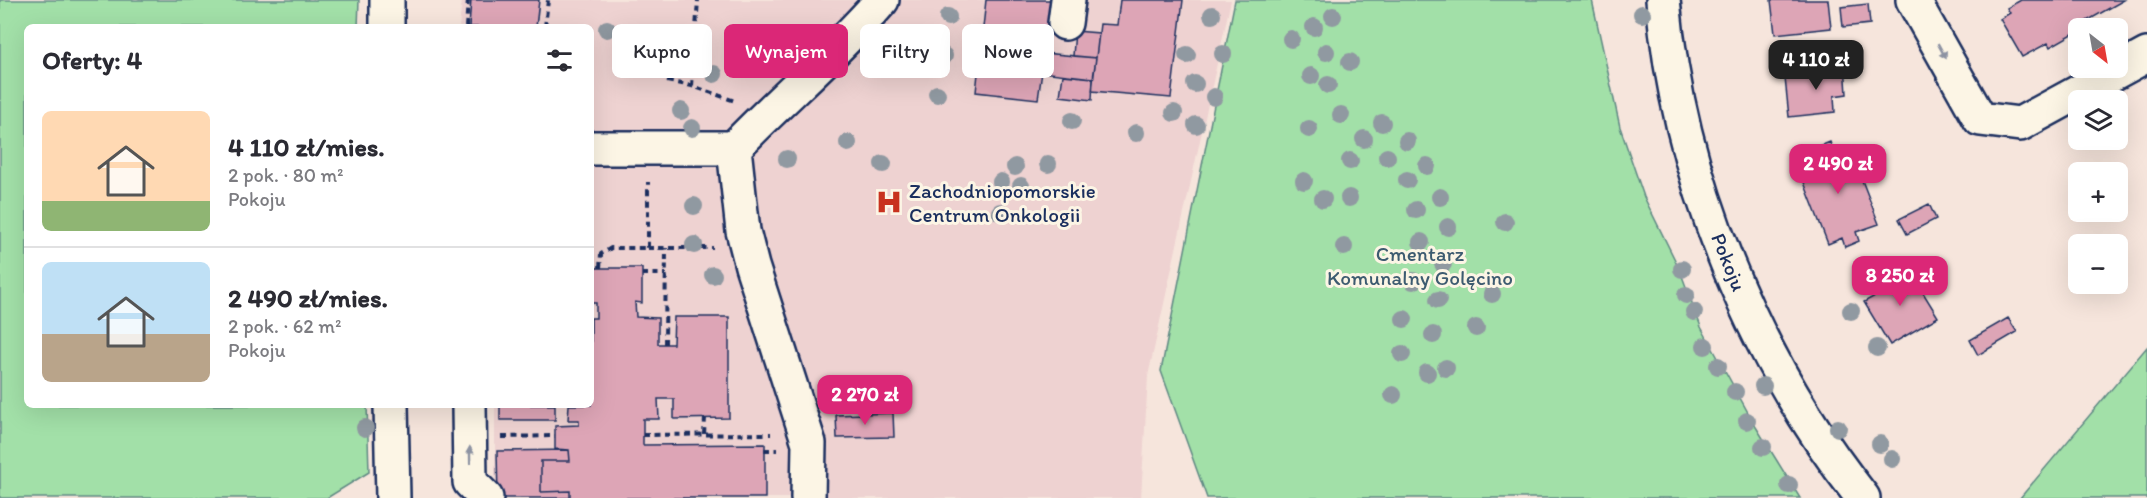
<!DOCTYPE html>
<html lang="pl">
<meta charset="utf-8">
<style>
body{margin:0;font-family:Itim,sans-serif;background:#f7f7f7;color:#2b2b33;height:100vh;display:flex;flex-direction:column;font-size:22px;white-space:nowrap}
*{box-sizing:border-box;margin:0}
p{font-size:20px;color:#7c7c81}
.icon{flex:none;width:33px;height:33px;fill:none;stroke:currentColor;stroke-width:2;stroke-linecap:round;stroke-linejoin:round}
.map{position:relative;flex:1;overflow:hidden}
.panel{position:absolute;left:24px;top:24px;width:570px;height:384px;display:flex;flex-direction:column;background:#fff;border-radius:9px;box-shadow:0 6px 24px #0002}
.panel>*{flex:none}
.guide{position:absolute;left:612px;top:24px;width:570px;height:54px;display:flex;gap:12px}
.needle{width:39px;rotate:149deg}
.controls{position:absolute;left:2068px;top:18px;display:grid;gap:12px}
.controls a{display:grid;place-items:center;width:60px;height:60px;border-radius:9px;background:#fff;box-shadow:0 6px 24px #0002;font-size:30px}
.price{position:absolute;translate:-50% -51px;padding:0 14px;border-radius:12px;background:#db2777;color:#fff;font-size:20px;line-height:39px;filter:drop-shadow(0 2px 3px #0008)}
.price::after{content:'';position:absolute;left:50%;top:36px;width:18px;height:14px;margin-left:-9px;background:inherit;clip-path:polygon(0 0,100% 0,50% 100%)}
.price.selected{background:#222;color:#fff}
ul{padding:0;list-style:none}
li{display:flex;align-items:center;gap:18px;height:150px;padding:0 18px}
li+li{border-top:2px solid #e1e1e2}
li span{display:grid;place-items:center;flex:none;width:168px;height:120px;border-radius:9px;color:#555}
li>.icon{margin-inline-start:auto}
span .icon{width:72px;height:72px;fill:#fffc;stroke-width:1}
li b{font-size:26px}
h2{display:flex;justify-content:space-between;align-items:center;height:72px;padding:0 18px;font-size:26px}
.pill{padding:0 21px;border-radius:9px;background:#fff;box-shadow:0 6px 24px #0002;font-size:21px;line-height:54px}
.pill.selected{background:#db2777;color:#fff}
.map>svg:first-child{display:block}
</style>
<div class="map">
<svg width="2147" height="498" viewBox="0 0 2147 498">
<rect width="100%" height="100%" fill="#f6e5dc"/>
<filter id="ink" filterUnits="userSpaceOnUse"><feTurbulence type="fractalNoise" baseFrequency=".0167" numOctaves="2"/><feDisplacementMap in="SourceGraphic" scale="12" xChannelSelector="R" yChannelSelector="G"/><feConvolveMatrix kernelMatrix="1 2 1 2 8 2 1 2 1" color-interpolation-filters="sRGB"/></filter>
<g filter="url(#ink)">
<path fill="#eed2d1" d="M462,0H1231L1148,376L1141,498H495V405H591V27H459Z"/>
<path fill="#a2e0a8" stroke="#5e8883" stroke-width="1.5" d="M0,0H359L358,27H27V405H367L369,472L327,498H0Z
M1235,0H1592L1620,127L1644,197L1679,268L1701,327L1756,427L1800,498H1207L1161,371Z
M2147,347V498H2020Z"/>
<path fill="#dda5b6" stroke="#1b2f5e" stroke-width="1.5" d="M471,0H539L536,27H469Z
M986,0H1050L1044,53L1096,58L1093,78L1042,72L1038,99L976,92Z
M1120,0H1183L1171,98L1092,91L1100,24L1117,25Z
M1771,0H1828L1831,28L1775,34Z
M2021,0H2124L2076,27L2078,31L2050,47L2048,43L2022,57L2000,19L2010,13L2007,8Z
M1868,4L1870,24L1843,27L1841,7Z
M1075,31L1099,33L1096,58L1073,56Z
M1845,64L1847,94L1834,96L1835,112L1789,117L1785,78L1823,73L1822,66Z
M1063,75L1093,78L1092,100L1060,96Z
M1830,142L1836,158L1851,152L1879,224L1856,232L1859,241L1845,247L1842,238L1828,244L1800,172L1811,167L1805,152Z
M1929,204L1936,219L1907,234L1899,219Z
M591,268H642V303L635,302L636,317L658,318V344H673L674,317H729V418L674,419V399H658L659,419H643V445L765,444V498H570V491L541,492V461H570L569,450L555,449V426L579,425V420H568L569,405H591V318H596V303H591Z
M1890,273L1896,283L1911,273L1938,317L1890,345L1864,302L1877,295L1871,285Z
M2008,318L2017,332L1978,355L1970,340Z
M500,405H555V420H500Z
M893,413L894,437L837,438L836,415Z
M569,450L570,461H541V492L570,491V498H498L497,451Z"/>
<g fill="none" stroke-linecap="round" stroke-linejoin="round">
<g stroke="#1b2f5e" stroke-width="38">
<path id="minor" d="M387,0V27
M1663,0C1678,176 1753,360 1863,498
M1913,0L1980,119L2020,124L2147,55
M1065,23L1068,0
M591,148H734C782,98 836,53 882,0
M734,148L743,231L752,266L809,443L808,498
M391,405L393,498
M469,405L470,482L486,498"/>
</g>
<path stroke="#1b2f5e" stroke-width="4" stroke-dasharray="6 4.5" stroke-linecap="butt" d="M466,27L468,0
M545,27L548,0
M667,81L692,86L735,101
M692,86L698,0
M648,248H713
M600,268L601,254L611,248H648V182
M642,274H666
M665,344L666,248
M704,434L705,418
M643,435L771,434
M502,437L555,436
M764,450H777"/>
<use href="#minor" stroke="#fcf5e5" stroke-width="33"/>
</g>
<g fill="#9099a1">
<circle cx="1642" cy="14" r="9"/>
<circle cx="1212" cy="15" r="9"/>
<circle cx="1333" cy="16" r="9"/>
<circle cx="948" cy="17" r="9"/>
<circle cx="1314" cy="27" r="9"/>
<circle cx="607" cy="29" r="9"/>
<circle cx="1291" cy="39" r="9"/>
<circle cx="645" cy="42" r="9"/>
<circle cx="666" cy="49" r="9"/>
<circle cx="905" cy="51" r="9"/>
<circle cx="1326" cy="52" r="9"/>
<circle cx="1223" cy="54" r="9"/>
<circle cx="1187" cy="55" r="9"/>
<circle cx="944" cy="56" r="9"/>
<circle cx="631" cy="59" r="9"/>
<circle cx="1350" cy="62" r="9"/>
<circle cx="672" cy="66" r="9"/>
<circle cx="714" cy="74" r="9"/>
<circle cx="1311" cy="76" r="9"/>
<circle cx="1195" cy="84" r="9"/>
<circle cx="1328" cy="85" r="9"/>
<circle cx="937" cy="94" r="9"/>
<circle cx="1214" cy="97" r="9"/>
<circle cx="681" cy="111" r="9"/>
<circle cx="1174" cy="113" r="9"/>
<circle cx="1341" cy="115" r="9"/>
<circle cx="1072" cy="121" r="9"/>
<circle cx="1382" cy="123" r="9"/>
<circle cx="1196" cy="125" r="9"/>
<circle cx="692" cy="128" r="9"/>
<circle cx="1309" cy="129" r="9"/>
<circle cx="1136" cy="133" r="9"/>
<circle cx="1364" cy="139" r="9"/>
<circle cx="1407" cy="141" r="9"/>
<circle cx="848" cy="143" r="9"/>
<circle cx="1387" cy="157" r="9"/>
<circle cx="787" cy="159" r="9"/>
<circle cx="1350" cy="161" r="9"/>
<circle cx="883" cy="164" r="9"/>
<circle cx="1048" cy="164" r="9"/>
<circle cx="1427" cy="166" r="9"/>
<circle cx="1015" cy="167" r="9"/>
<circle cx="1407" cy="180" r="9"/>
<circle cx="1304" cy="181" r="9"/>
<circle cx="1001" cy="182" r="9"/>
<circle cx="1021" cy="186" r="9"/>
<circle cx="1440" cy="197" r="9"/>
<circle cx="1349" cy="198" r="9"/>
<circle cx="1323" cy="199" r="9"/>
<circle cx="694" cy="206" r="9"/>
<circle cx="1416" cy="210" r="9"/>
<circle cx="1000" cy="212" r="9"/>
<circle cx="1505" cy="222" r="9"/>
<circle cx="1448" cy="227" r="9"/>
<circle cx="1421" cy="242" r="9"/>
<circle cx="694" cy="245" r="9"/>
<circle cx="1344" cy="247" r="9"/>
<circle cx="1443" cy="264" r="9"/>
<circle cx="1682" cy="269" r="9"/>
<circle cx="713" cy="275" r="9"/>
<circle cx="1413" cy="281" r="9"/>
<circle cx="1492" cy="294" r="9"/>
<circle cx="1686" cy="295" r="9"/>
<circle cx="1438" cy="300" r="9"/>
<circle cx="1851" cy="311" r="9"/>
<circle cx="1694" cy="312" r="9"/>
<circle cx="1404" cy="319" r="9"/>
<circle cx="1476" cy="328" r="9"/>
<circle cx="1433" cy="335" r="9"/>
<circle cx="1705" cy="346" r="9"/>
<circle cx="1877" cy="348" r="9"/>
<circle cx="1402" cy="354" r="9"/>
<circle cx="1718" cy="366" r="9"/>
<circle cx="1446" cy="368" r="9"/>
<circle cx="1427" cy="373" r="9"/>
<circle cx="1763" cy="386" r="9"/>
<circle cx="1735" cy="392" r="9"/>
<circle cx="1393" cy="395" r="9"/>
<circle cx="1747" cy="421" r="9"/>
<circle cx="365" cy="428" r="9"/>
<circle cx="1838" cy="428" r="9"/>
<circle cx="1880" cy="444" r="9"/>
<circle cx="1763" cy="447" r="9"/>
<circle cx="1892" cy="459" r="9"/>
<circle cx="1789" cy="485" r="9"/>
</g>
<defs><path id="oneway-solid" d="M-6-.8H1V-3.2L6.5 0L1 3.2V.8H-6Z" transform="scale(1.5)"/></defs>
<g fill="#8c92a2">
<use href="#oneway-solid" transform="translate(1942 51) rotate(61)"/>
<use href="#oneway-solid" transform="translate(470 455) rotate(-91)"/>
</g>
</g>
<defs>
<g id="hospital-bare" transform="scale(2.07)"><path d="M-5-5h3v3.5h4V-5h3V5h-3V1.5h-4V5h-3Z" fill="#c8321e" stroke="#fcf5e5" stroke-width="2.5" paint-order="stroke"/></g>
</defs>
<g fill-rule="evenodd">
<use href="#hospital-bare" x="889" y="202"/>
</g>
<g text-anchor="middle" dominant-baseline="central" stroke-width="6" stroke-linejoin="round" paint-order="stroke">
<g font-size="21" fill="#1b2f5e" stroke="#fcf5e5" text-anchor="start">
<text x="909" y="190">Zachodniopomorskie<tspan x="909" dy="24">Centrum Onkologii</tspan></text>
</g>
<g font-size="21" fill="#3d5b70" stroke="#fcf5e5">
<text x="1420" y="253">Cmentarz<tspan x="1420" dy="24">Komunalny Golęcino</tspan></text>
</g>
<g font-size="21" fill="#1b2f5e" stroke="#fcf5e5">
<text transform="translate(1729 262) rotate(68)">Pokoju</text>
</g>
</g>
</svg>
<div class="controls">
<a><svg class="needle" viewBox="-14 -14 28 28"><path d="M0-13l5 13h-10z" fill="#e53935"/><path d="M0 13l5-13h-10z" fill="#7c7c81"/></svg></a>
<a><svg class="icon" aria-label="layers" viewBox="0 0 24 24"><path d="M12 4l9 5-9 5-9-5zM3 14l9 5 9-5"/></svg></a>
<a>+</a>
<a>−</a>
</div>
<b class="price selected" style="left:1816px;top:91px">4 110 zł</b>
<b class="price" style="left:1838px;top:195px">2 490 zł</b>
<b class="price" style="left:1900px;top:307px">8 250 zł</b>
<b class="price" style="left:865px;top:426px">2 270 zł</b>
<div class="guide">
<a class="pill">Kupno</a>
<a class="pill selected">Wynajem</a>
<a class="pill">Filtry</a>
<a class="pill">Nowe</a>
</div>
<section class="panel">
<h2>Oferty: 4<svg class="icon" aria-label="filters" viewBox="0 0 24 24"><path d="M4 7h16M4 17h16"/><circle cx="9" cy="7" r="2"/><circle cx="15" cy="17" r="2"/></svg></h2>
<ul>
<li><span style="background:linear-gradient(#ffd9b3 75%,#8fb573 0)"><svg class="icon" aria-label="home" viewBox="0 0 24 24"><path d="M3 11l9-7 9 7M6 9v11h12V9"/></svg></span><div><b>4 110 zł/mies.</b><p>2 pok. · 80 m²</p><p>Pokoju</p></div></li>
<li><span style="background:linear-gradient(#bfe0f5 60%,#b9a48a 0)"><svg class="icon" aria-label="home" viewBox="0 0 24 24"><path d="M3 11l9-7 9 7M6 9v11h12V9"/></svg></span><div><b>2 490 zł/mies.</b><p>2 pok. · 62 m²</p><p>Pokoju</p></div></li>
</ul>
</section>
</div>
